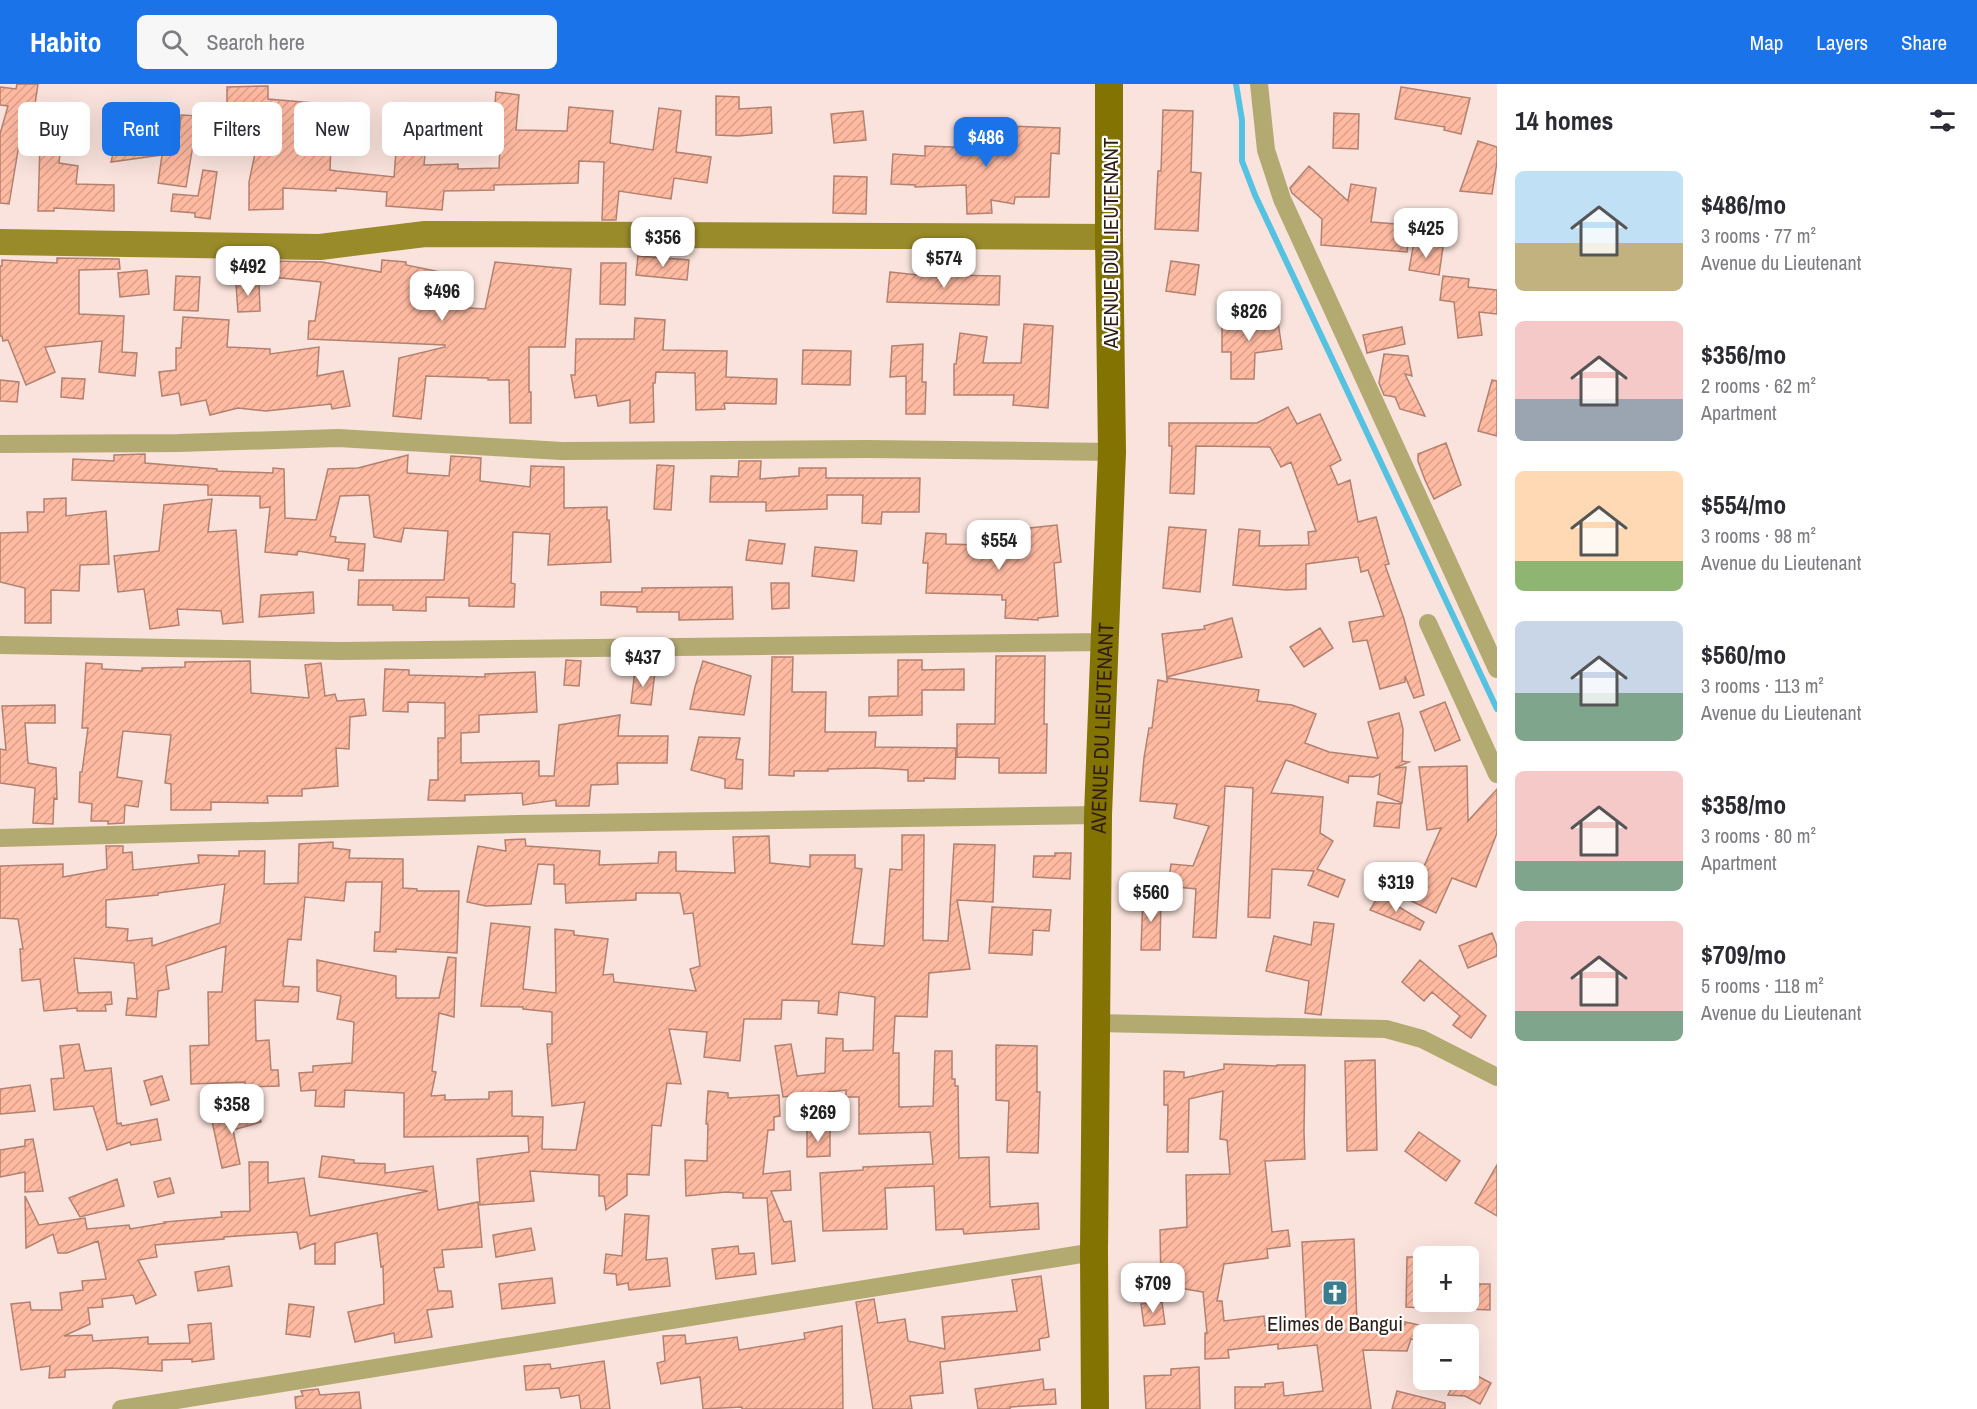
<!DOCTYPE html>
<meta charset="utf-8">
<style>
body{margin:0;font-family:"Archivo Narrow",sans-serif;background:#f7f7f7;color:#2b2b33;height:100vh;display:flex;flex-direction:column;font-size:22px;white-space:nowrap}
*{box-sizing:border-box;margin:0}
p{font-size:20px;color:#7c7c81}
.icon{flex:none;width:33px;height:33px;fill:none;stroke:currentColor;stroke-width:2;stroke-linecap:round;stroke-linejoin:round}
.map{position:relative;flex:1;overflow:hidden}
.details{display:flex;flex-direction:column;background:#fff;width:480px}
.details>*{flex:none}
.banner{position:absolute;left:18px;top:18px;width:570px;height:54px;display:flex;gap:12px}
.tools{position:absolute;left:1413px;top:1162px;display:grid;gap:12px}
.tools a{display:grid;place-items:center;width:66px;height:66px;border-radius:9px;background:#fff;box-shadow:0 6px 24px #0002;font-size:30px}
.price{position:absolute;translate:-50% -51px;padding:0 14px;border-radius:12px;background:#fff;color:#222;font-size:20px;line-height:39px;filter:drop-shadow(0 2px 3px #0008)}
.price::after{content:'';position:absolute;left:50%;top:36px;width:18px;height:14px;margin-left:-9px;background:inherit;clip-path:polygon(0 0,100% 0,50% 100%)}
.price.selected{background:#1a73e8;color:#fff}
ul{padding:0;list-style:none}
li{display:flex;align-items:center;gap:18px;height:150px;padding:0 18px}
li span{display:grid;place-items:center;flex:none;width:168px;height:120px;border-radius:9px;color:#555}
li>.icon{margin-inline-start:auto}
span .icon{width:72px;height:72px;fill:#fffc;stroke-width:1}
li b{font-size:26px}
h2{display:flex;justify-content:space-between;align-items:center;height:72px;padding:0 18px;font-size:26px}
.pill{padding:0 21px;border-radius:9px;background:#fff;box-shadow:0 6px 24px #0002;font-size:21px;line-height:54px}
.pill.selected{background:#1a73e8;color:#fff}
header{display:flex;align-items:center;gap:36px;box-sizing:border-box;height:84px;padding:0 30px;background:#1a73e8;color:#fff}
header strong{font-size:28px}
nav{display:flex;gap:33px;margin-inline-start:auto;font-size:21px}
.search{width:420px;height:54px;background:#f7f7f7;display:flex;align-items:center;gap:15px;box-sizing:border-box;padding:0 21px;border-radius:9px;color:#7c7c81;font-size:22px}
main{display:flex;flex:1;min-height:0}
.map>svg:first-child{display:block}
</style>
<header>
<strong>Habito</strong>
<div class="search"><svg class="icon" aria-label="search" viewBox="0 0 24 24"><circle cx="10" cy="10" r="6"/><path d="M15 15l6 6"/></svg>Search here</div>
<nav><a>Map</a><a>Layers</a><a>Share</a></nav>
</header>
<main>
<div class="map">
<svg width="1497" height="1325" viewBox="0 0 1497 1325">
<defs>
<pattern id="building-hatch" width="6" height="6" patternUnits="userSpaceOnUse" patternTransform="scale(1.5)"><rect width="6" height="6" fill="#ffbaa2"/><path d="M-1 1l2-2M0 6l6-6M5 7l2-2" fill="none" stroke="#db9f8b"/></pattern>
</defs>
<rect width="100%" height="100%" fill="#fae3dc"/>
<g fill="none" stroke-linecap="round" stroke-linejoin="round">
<path stroke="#55c2e2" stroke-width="6" d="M1236,0L1242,36V77L1255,111L1497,625"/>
</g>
<path fill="url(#building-hatch)" stroke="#b38170" stroke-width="1.5" fill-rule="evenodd" d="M17,0H38L35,20L26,19L9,120L0,119V50L8,22L0,21V3L16,5Z
M268,2V15L314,19L310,61L331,62L330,86L337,87L394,93L396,68L425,70L424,81L458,80V85L499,84L501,39H493L496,8L519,11L516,46L567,47L569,23L613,27L610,59L653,66L659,24L681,27L676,68L711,73L707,99L674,94L671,115L619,107L616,136H602L604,78L579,77L578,99L494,101V106L444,107L442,126L386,122L387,108L336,104V107L283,104V125L249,126V98L263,31H227V3Z
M1401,3L1470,14L1461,50L1444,46L1445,43L1395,35Z
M716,12L739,13V25L771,23L772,49L738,52L716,51Z
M1163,26L1193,27L1191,88L1201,89L1198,147L1155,145L1158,87H1161Z
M41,27L64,29L59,79L78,82L76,100L114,101V127L54,124V127H38Z
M863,27L866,56L834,59L831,30Z
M112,28L139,29L138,57L179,52L181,31L217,33L216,56L194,55L186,103L158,99L162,71L111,78L114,65L107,64Z
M1334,29L1359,30L1358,65L1333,64Z
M1008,42L1060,44L1059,70L1051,69L1049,113H1015L1014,120L991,116L992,129L967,130L966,101L915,103V101L891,100L893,70L925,72V62L1007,65Z
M1478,57L1497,63V78L1492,110L1460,107Z
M1309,82L1348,117L1351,100L1376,104L1371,138L1410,141L1407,168L1321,161L1322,135L1292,109L1290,104Z
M203,86L217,88L210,135L195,133V129L171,127L173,110L198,112Z
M834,92L867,93L866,130L833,129Z
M1414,158L1443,163L1439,191L1409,186Z
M638,172L689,176L687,196L636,191Z
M57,174L119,175L120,185L79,186V230L124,232L122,268L137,269L135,292L99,288L102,257L45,263L55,288L26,301L8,256L3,257L2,252H0V182H2V176L57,179Z
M382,176L406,178V181L460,192L455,223L485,225L495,178L571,185L565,263H529V308H531V339H510L509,296H488V294L426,292L421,335L393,332L399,274L445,263V261L308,255L309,237H315L321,198L271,193L273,177L322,178L381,188Z
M1171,177L1199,181L1195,211L1166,207Z
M601,179H626L625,221L600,220Z
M147,186L149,210L120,213L118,189Z
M890,188L946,194V191L1000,192L999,221L887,218Z
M176,192L200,193L198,227L174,226Z
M1443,192L1469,195L1468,203L1497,206V230L1479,228L1482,251L1458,254L1454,218L1440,216Z
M259,199L260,227L238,228L236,200Z
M1277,231L1282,265L1255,269L1254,295H1231V268H1222V234H1257Z
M183,233L229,236L227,263L270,265V270L319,263L317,292L343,287L350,322L332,325L331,320L266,327L238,324L210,331L206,316L181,321L179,309L162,312L159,288L176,286V264H181Z
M635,234L665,236L663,266L727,267L726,293L777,295L776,320L724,319L725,325L696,326L695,289L656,288L655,299H653L654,338L630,339V316L598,322L596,311L575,314L571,291H575L576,255H634Z
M1024,240L1053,242L1048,324L1013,321L1014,311H954V280H956L960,249L987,253L983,279H1021Z
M1402,243L1405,260L1367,269L1363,251Z
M923,260L922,298H926L925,330H906V292L890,293L892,262Z
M803,266L851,267L850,301L802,300Z
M1384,270L1408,272L1412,292L1405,290L1425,332L1400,325L1395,313L1384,311L1379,299Z
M62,294L85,295L83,315L61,313Z
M0,296L19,298L17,318L0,317Z
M1492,296L1497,297V352L1478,347Z
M1288,323L1297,340L1320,330L1341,376L1330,382L1338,401L1350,396L1358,438L1376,433L1389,480L1385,481L1404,535L1424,611L1414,614L1405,592V598L1380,605L1367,556L1353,558L1349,538L1384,532L1368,486L1361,488L1358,473L1306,480V505L1286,506L1233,501L1239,445L1260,447L1259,462L1309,461L1308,448L1316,447L1291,378L1281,383L1270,363L1196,362L1194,410L1170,409L1172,362H1169V339H1257Z
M1446,359L1461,401L1434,415L1425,396L1418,377V370Z
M145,370V379L217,385V387L273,389V384L284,385L285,434L316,436L328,385L358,384L408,371L407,389L449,392L451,372L481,374L480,397L530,403L531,382L564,383V424L607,423V436H609L611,478L548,481L550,450L513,448L511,499L515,500L514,523L469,522V514L426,513V527L393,526V521H358L359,496H444L448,447L404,444L401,458L374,453L369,411L340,412L330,452L336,453L335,458L365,460L363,487L348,486L349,475L298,467L297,471L265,468L270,423L260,424V412L208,411V401L72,396L73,375L114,377V371Z
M739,377H761L760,395L799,392V384H826V394H920L919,428H882L881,440L862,439L863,411H827V425L766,427V418H710L711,392L738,393Z
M657,381L674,382L671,426L654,425Z
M66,414V432L106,427L109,480L80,481L79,507L51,506V539H25V504L0,498V449L28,448L27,428H44V415Z
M212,415L208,448L236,446L243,538L223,540L221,527L177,525L179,541L150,545L144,505L118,508L114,472L159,467L164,421Z
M1057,441L1061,478L1054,479L1058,532L1038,534V536L1005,534L1006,516H1002V511L926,509L928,479H923L926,449L946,450V460L1022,462L1020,445Z
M1169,443L1206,446L1200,508L1163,504Z
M749,456L785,460L782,480L746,476Z
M815,463L857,467L854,497L812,492Z
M771,499H789V524L772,525Z
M732,503L733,535L679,536V528H637V523L601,521V508H642V504Z
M313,508L314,529L259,533L261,511Z
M1232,534L1242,573L1167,593L1162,550L1205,545L1204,542Z
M1320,544L1333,564L1304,583L1290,563Z
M996,572H1045L1044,640H1047L1046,689H999V674L957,673V640H995Z
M772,573H793L792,608H826L825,648H876L875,663L956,664L955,695L924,694V697H908V686L875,684L828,685V687H794V692L769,691Z
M566,576L581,577L579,602L564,601Z
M898,576H922V586L964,585V606H922V631L869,632V613L898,612Z
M250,577L251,609L309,614L305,581L321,579L325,612L335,610L337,617L364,615L366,631L350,633L349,665L336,664L338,702L302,705V712H267L268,719L211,718V726H171V700L165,699L171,651L123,647L117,693L142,697L138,723L125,721L124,739L108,740V737H91L92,720L79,718L80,688H82L88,644H82L86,579L102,580V585L142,587V584L185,583V578Z
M703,577L751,592L744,631L690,625L695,603Z
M385,585L409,586V591L485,593V590L535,588L537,628L479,631V648L461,649V679L539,677V692H554L559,641L620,631L618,652H668L667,679H617L618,700L591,701L589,722H556V716L523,721L522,709L465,711V717L428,716L430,696H438V654H445V619L408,618V628L383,627Z
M635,586L655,588L651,621L631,619Z
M1167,594L1259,606L1257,617L1292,621L1316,630L1305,659L1329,668L1378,674L1368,638L1399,629L1403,645L1402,677L1409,678L1395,684L1406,683L1402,719L1378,710L1380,690L1373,693L1349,692L1348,699L1286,676L1271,709L1323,713L1320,749L1333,757L1317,785L1345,796L1338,813L1308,801L1314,787L1272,785L1270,834L1248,833L1253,704L1225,702L1216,854L1193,853L1196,805L1168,802L1171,780L1193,782L1209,742L1174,734L1177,720L1140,717L1144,674L1149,644H1152L1158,596L1167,598Z
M1445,618L1460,656L1435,667L1420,628Z
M55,621V639H25L28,679L56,684L57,715L54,714L53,740L33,739L35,704L0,699V665L6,666L2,622Z
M699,653L740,654L736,675L743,676L742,705L725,704V695L691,686Z
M1467,682L1468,737L1497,705V749L1476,803L1452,794L1436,829L1409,816L1441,744L1427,746L1419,683Z
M1377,718L1401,720L1399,744L1374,742Z
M902,751H924L923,856L948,857L954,760L995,761L993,818L957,816L970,885L929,889L927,933L895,932L893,969H899V1023L933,1022L935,967H952V995H955V1002H958L959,1074L989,1073L990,1123L1038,1119L1039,1145L964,1150L963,1145L936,1146L934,1102L885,1104L887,1145L823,1147L820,1089L863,1086V1083L933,1080L930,1048L859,1050V1013H846V1006L783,1013L775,962L791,960L797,992L825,989L826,954L843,955V967L873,966L875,913L839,908L837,931L818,929L819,917L782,916L781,935H744L740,977L704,973L707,948L669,945L681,1000L667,999L661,1042L652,1041L649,1091L627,1090V1111L606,1126L604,1112H599V1091L530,1087L534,1117L480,1121L477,1075L529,1068L528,1052L404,1053V1009L345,1006L344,1023L315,1022L316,1006L301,1007L299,989L313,988V982L352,979L354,938L337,935L341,912L317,907V876L396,892V914H439L448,873L456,874L454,933L439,929L432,987L436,988L431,1012L445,1011V1016L489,1015V1008L512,1007V1032L543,1033L542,1065L576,1066L585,1018L552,1022L547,960H552V928L523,925V923L481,922L491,839L530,843L523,905L556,909L555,845L574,847V851L608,855L603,891L613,890L614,898L696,907L690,885L700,882L693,829L684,830L680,809H636V816L566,819L565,800H554V781L538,780L531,820L486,822L467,818L478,762L506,767L505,756L525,755L526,762L600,767L599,781L658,779L659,768H676V787L735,789L733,753L769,752L770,779L810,783V771H855V784L862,785L852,860L884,862L890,785L902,786Z
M333,758V764L350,766L349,774L403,775V804L417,805V807H459L457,869L396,865V868L374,867L375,848H380L382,798H346L344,817L305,813L301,856L288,855L283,902L299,903L298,918L255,916L256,957L269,956L271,986H278L279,1002L245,1003V998L191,1000L190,962L209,961L208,908H222L226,862L166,882L169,905L158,907L156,933L126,931L128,914L137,915L134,879L74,874L78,909L111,908L112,920L105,921L106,927H77V924L44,927L40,895L22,897L20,865H23L18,835L0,834V782L63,780V793L107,785L106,762H123V769L132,768L133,786L199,779L198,771L239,772V767H265L264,800L298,799L299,760ZM225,800L220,839L152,862V854L127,857L128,845L106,843V816L158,811V809Z
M1055,769H1071L1070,795L1033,793L1034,772H1055Z
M1143,811H1161L1160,866H1141Z
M1379,811L1424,838L1420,846L1370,826Z
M992,823L1051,826L1049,847L1033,846L1032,871L989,869Z
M1314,838L1334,840L1321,931L1305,929L1309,897L1266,887L1274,852L1311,861Z
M1492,849L1497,862V872L1468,884L1459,862Z
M1420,876L1486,932L1471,954L1453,941L1460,932L1432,908L1424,917L1402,898Z
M79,960L85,987L111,984L117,1040L121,1039L122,1042L157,1035L161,1056L131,1061L130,1058L107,1066L93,1022L54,1026L51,995L64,994L60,962Z
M996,961L1037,962V1008H1040L1038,1069L1007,1068L1009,1017L996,1016Z
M1375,976L1377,1066L1347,1067L1345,977Z
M1224,980L1277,982V981H1305L1304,1048L1305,1075L1265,1077L1272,1148L1288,1146L1290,1162L1267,1165L1268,1174L1224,1180L1217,1217H1222L1224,1237L1264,1232L1265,1242L1306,1238L1302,1158L1354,1155L1357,1239L1405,1240V1238L1424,1242V1258L1411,1255L1407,1267L1363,1266L1371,1325H1235V1303H1265V1300L1283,1298L1284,1312L1323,1307L1317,1261L1278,1265V1260L1228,1266L1229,1274L1205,1275V1249H1207L1203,1208L1161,1201L1160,1146L1187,1143L1186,1091L1230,1090L1227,1056L1220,1055L1223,1007L1189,1015L1188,1068H1167L1168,1021H1164V987L1184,988V994L1224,985Z
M162,992L169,1016L151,1021L144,997Z
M30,1001L35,1027L0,1030V1005Z
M708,1007L728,1009V1014L779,1011L780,1032L774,1033V1046H768L763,1090L790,1087L791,1106L771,1107L784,1138L791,1137L795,1177L772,1180L767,1114H743V1109L726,1108L686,1112L685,1076L707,1077L708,1040H706Z
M257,1024L261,1038L233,1046L240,1080L222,1084L212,1037Z
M807,1045H830V1072L807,1073Z
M1419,1048L1460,1077L1446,1097L1405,1067Z
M33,1055L43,1107L25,1108V1088L0,1093V1066L25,1062V1056Z
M322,1072L354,1076V1079L385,1080V1089L433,1082L438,1126L478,1118L482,1163L442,1166L444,1183L434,1184L438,1207H451L453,1223L427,1226L432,1253L395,1259L394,1249L355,1258L348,1228L384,1220L383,1182L381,1183L377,1149L335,1159V1180H315V1159L300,1165L297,1148L224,1153V1155L155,1161L157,1173L138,1176L156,1211L136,1220L133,1211L102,1215L103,1223L88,1224L90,1240L64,1252L92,1251L93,1257L148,1253V1260L190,1259L188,1241L211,1239L214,1275L192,1278V1275L162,1276V1287L111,1284L65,1286V1293L49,1294L50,1282L21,1286L11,1220L30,1218L31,1226H62L60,1209L83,1206L82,1197L106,1195L98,1157L67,1169H58L53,1150L26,1164L25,1112L39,1141L85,1134L87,1145L129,1141L130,1145L165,1139L164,1138L222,1133L221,1128L250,1127L249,1078H268V1099L304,1094L310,1132L428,1107L319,1093Z
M1497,1081V1132L1475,1119Z
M170,1094L174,1109L158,1113L154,1098Z
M117,1095L124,1122L80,1133L69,1114Z
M625,1130L649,1132L646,1176L667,1174L670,1202L629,1206L628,1199L617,1201L616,1190L604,1189L606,1170L622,1172Z
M531,1144L535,1166L496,1173L493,1151Z
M738,1162L739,1170L754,1169L756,1190L716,1195L712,1165Z
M1407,1173H1424V1224L1406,1223Z
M229,1182L232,1202L198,1207L195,1188Z
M1041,1192L1049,1253L1039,1255L1040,1266L940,1278L943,1309L910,1312L912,1325H873L856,1218L874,1215L878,1239L905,1235L908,1257L945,1265L942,1233L1017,1227L1012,1196Z
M552,1194L555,1219L502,1225L499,1200Z
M1469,1200H1490V1226L1468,1225Z
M1162,1218L1165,1240L1144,1242L1141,1220Z
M289,1220L314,1223L310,1253L286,1250Z
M842,1242L843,1325H742V1323L703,1325L700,1293L661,1300L657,1279L665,1277L663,1252L685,1251L686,1260L737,1253L739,1266L805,1255L804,1249Z
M604,1277L610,1325H581L579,1311L561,1314L559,1304L526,1306L524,1282L550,1280L551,1285Z
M1199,1283L1200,1325H1146L1144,1292L1171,1291V1285Z
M1468,1287L1491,1299L1480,1320L1465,1312L1448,1311L1456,1296H1468Z
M1043,1295L1044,1306L1055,1305L1056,1320L1010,1323V1325H978L975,1305Z
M318,1305L320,1311L359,1308L361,1325H296L295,1313L303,1312L301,1307Z
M1397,1307L1445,1319V1325H1392Z"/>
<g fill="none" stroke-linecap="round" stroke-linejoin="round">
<path stroke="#b3aa72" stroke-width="18" d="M1259,0L1266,66L1282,115L1497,585
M0,360L179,359L338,354L562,367L867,365L1112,368
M1428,539L1497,690
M0,561L340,567L1104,558
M0,754L518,740L1098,731
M1096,939L1386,945L1422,955L1497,993
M121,1325L1094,1168"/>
<path stroke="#998a2a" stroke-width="26" d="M0,158L320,163L425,150L1109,153"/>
<path stroke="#837302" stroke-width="28" id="s1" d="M1095,1325L1094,1168L1098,731L1112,368L1109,153V0"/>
</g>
<defs>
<g id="church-square" transform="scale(1.35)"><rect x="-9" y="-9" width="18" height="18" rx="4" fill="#3b7c8f" stroke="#fff"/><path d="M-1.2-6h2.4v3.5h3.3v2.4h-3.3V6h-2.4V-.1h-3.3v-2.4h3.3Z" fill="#fff"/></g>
</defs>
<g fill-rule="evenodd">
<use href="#church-square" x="1335" y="1209"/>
</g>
<g text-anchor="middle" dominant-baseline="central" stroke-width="4.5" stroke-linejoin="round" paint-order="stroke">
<g font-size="21" fill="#301d16" stroke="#fff">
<text transform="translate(1110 159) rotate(-90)">AVENUE DU LIEUTENANT</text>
<text stroke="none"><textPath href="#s1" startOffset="681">AVENUE DU LIEUTENANT</textPath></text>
</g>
<g font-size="21" fill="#301d16" stroke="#fff">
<text x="1335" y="1239">Elimes de Bangui</text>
</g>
</g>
</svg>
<div class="tools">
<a>+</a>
<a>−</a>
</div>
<b class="price selected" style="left:986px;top:84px">$486</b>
<b class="price" style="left:1426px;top:175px">$425</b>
<b class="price" style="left:663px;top:184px">$356</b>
<b class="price" style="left:944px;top:205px">$574</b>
<b class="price" style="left:248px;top:213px">$492</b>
<b class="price" style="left:442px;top:238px">$496</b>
<b class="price" style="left:1249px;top:258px">$826</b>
<b class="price" style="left:999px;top:487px">$554</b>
<b class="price" style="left:643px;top:604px">$437</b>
<b class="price" style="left:1396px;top:829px">$319</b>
<b class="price" style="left:1151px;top:839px">$560</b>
<b class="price" style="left:232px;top:1051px">$358</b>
<b class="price" style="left:818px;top:1059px">$269</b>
<b class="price" style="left:1153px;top:1230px">$709</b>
<div class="banner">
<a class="pill">Buy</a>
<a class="pill selected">Rent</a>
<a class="pill">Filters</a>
<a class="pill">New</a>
<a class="pill">Apartment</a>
</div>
</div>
<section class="details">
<h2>14 homes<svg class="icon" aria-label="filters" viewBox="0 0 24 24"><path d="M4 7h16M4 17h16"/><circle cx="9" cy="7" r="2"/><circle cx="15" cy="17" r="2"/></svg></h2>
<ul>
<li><span style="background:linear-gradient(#bfe0f5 60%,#c2b280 0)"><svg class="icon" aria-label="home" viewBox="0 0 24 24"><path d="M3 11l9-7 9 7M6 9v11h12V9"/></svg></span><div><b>$486/mo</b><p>3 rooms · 77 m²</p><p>Avenue du Lieutenant</p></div></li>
<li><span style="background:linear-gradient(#f6c9c9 65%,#9aa5b1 0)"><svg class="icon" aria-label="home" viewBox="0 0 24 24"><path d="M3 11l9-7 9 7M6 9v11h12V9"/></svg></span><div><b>$356/mo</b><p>2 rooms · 62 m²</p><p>Apartment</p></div></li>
<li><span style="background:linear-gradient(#ffd9b3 75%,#8fb573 0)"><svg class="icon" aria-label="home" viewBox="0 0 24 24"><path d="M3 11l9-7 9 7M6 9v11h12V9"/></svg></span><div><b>$554/mo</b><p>3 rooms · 98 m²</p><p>Avenue du Lieutenant</p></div></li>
<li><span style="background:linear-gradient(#c9d6e8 60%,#7fa58c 0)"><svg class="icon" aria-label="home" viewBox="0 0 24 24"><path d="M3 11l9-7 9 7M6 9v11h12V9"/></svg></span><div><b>$560/mo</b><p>3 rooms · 113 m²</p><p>Avenue du Lieutenant</p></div></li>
<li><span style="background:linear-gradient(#f6c9c9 75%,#7fa58c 0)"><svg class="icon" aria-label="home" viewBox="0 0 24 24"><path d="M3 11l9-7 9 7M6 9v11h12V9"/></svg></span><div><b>$358/mo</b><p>3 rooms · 80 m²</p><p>Apartment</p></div></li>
<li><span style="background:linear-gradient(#f6c9c9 75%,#7fa58c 0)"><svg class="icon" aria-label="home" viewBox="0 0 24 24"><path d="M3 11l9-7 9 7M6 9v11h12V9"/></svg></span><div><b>$709/mo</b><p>5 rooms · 118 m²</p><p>Avenue du Lieutenant</p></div></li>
</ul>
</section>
</main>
